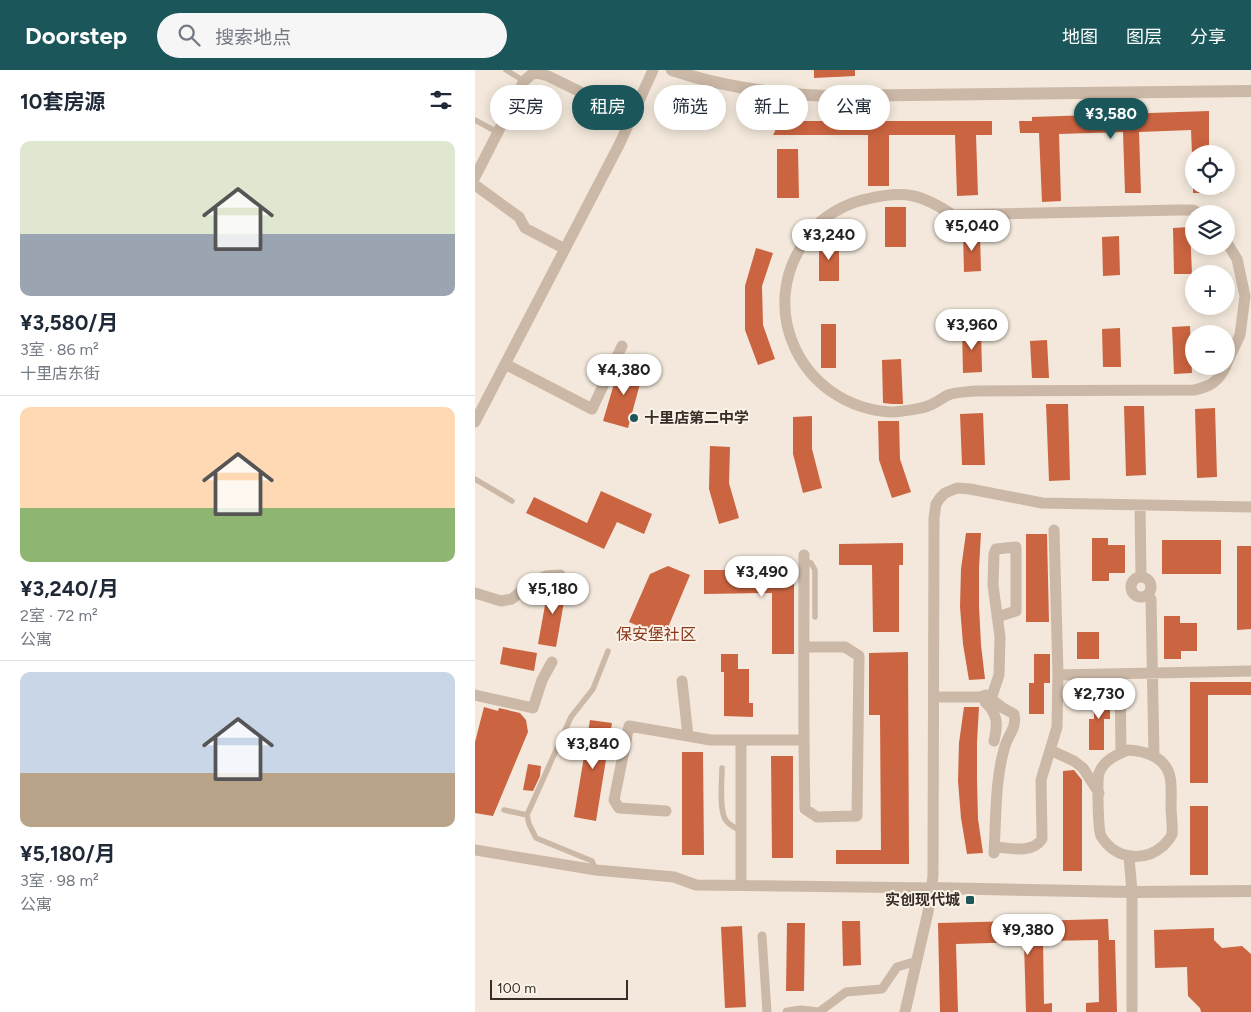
<!DOCTYPE html>
<html lang="zh">
<meta charset="utf-8">
<style>
body{margin:0;font-family:Figtree,"Noto Sans SC",sans-serif;background:#f6f6f7;color:#1f2937;height:100vh;display:flex;flex-direction:column;font-size:19px;white-space:nowrap}
*{box-sizing:border-box;margin:0}
p{font-size:16px;color:#747a83}
.icon{flex:none;width:28px;height:28px;fill:none;stroke:currentColor;stroke-width:2;stroke-linecap:round;stroke-linejoin:round}
.map{position:relative;flex:1;overflow:hidden}
.drawer{display:flex;flex-direction:column;background:#fff;width:475px}
.drawer>*{flex:none}
.hud{position:absolute;left:15px;top:15px;width:475px;height:45px;display:flex;gap:10px}
.fabs{position:absolute;left:710px;top:75px;display:grid;gap:10px}
.fabs a{display:grid;place-items:center;width:50px;height:50px;border-radius:50%;background:#fff;box-shadow:0 2px 12px #0003;font-size:25px}
.scale{position:absolute;left:15px;bottom:12px;width:138px;box-sizing:border-box;padding-left:5px;border:2px solid #372d27;border-top:0;font-size:14px;line-height:18px;white-space:nowrap;color:#372d27;-webkit-text-stroke:4px #faf2e7;paint-order:stroke}
.price{position:absolute;translate:-50% -42px;padding:0 11px;border-radius:18px;background:#fff;color:#222;font-size:16px;line-height:32px;filter:drop-shadow(0 1px 2px #0008)}
.price::after{content:'';position:absolute;left:50%;top:30px;width:15px;height:11px;margin-left:-8px;background:inherit;clip-path:polygon(0 0,100% 0,50% 100%)}
.price.active{background:#1b565b;color:#fff}
ul{padding:0;list-style:none}
li{display:grid;align-content:center;gap:10px;height:265px;padding:0 20px}
li+li{border-top:1px solid #e0e1e3}
li span{display:grid;place-items:center;height:155px;border-radius:10px;color:#555}
li>.icon{margin-inline-start:auto}
span .icon{width:90px;height:90px;fill:#fffc;stroke-width:1}
li b{font-size:21px}
h2{display:flex;justify-content:space-between;align-items:center;height:60px;padding:0 20px;font-size:21px}
.tag{padding:0 18px;border-radius:22px;background:#fff;box-shadow:0 2px 12px #0003;font-size:18px;line-height:45px}
.tag.active{background:#1b565b;color:#fff}
header{display:flex;align-items:center;gap:30px;box-sizing:border-box;height:70px;padding:0 25px;background:#1b565b;color:#fff}
header strong{font-size:24px}
nav{display:flex;gap:28px;margin-inline-start:auto;font-size:18px}
.search{width:350px;height:45px;background:#f6f6f7;display:flex;align-items:center;gap:12px;box-sizing:border-box;padding:0 18px;border-radius:28px;color:#747a83;font-size:19px}
main{display:flex;flex:1;min-height:0}
.map>svg:first-child{display:block}
</style>
<header>
<strong>Doorstep</strong>
<div class="search"><svg class="icon" aria-label="search" viewBox="0 0 24 24"><circle cx="10" cy="10" r="6"/><path d="M15 15l6 6"/></svg>搜索地点</div>
<nav><a>地图</a><a>图层</a><a>分享</a></nav>
</header>
<main>
<section class="drawer">
<h2>10套房源<svg class="icon" aria-label="filters" viewBox="0 0 24 24"><path d="M4 7h16M4 17h16"/><circle cx="9" cy="7" r="2"/><circle cx="15" cy="17" r="2"/></svg></h2>
<ul>
<li><span style="background:linear-gradient(#dfe7d0 60%,#9aa5b1 0)"><svg class="icon" aria-label="home" viewBox="0 0 24 24"><path d="M3 11l9-7 9 7M6 9v11h12V9"/></svg></span><div><b>¥3,580/月</b><p>3室 · 86 m²</p><p>十里店东街</p></div></li>
<li><span style="background:linear-gradient(#ffd9b3 65%,#8fb573 0)"><svg class="icon" aria-label="home" viewBox="0 0 24 24"><path d="M3 11l9-7 9 7M6 9v11h12V9"/></svg></span><div><b>¥3,240/月</b><p>2室 · 72 m²</p><p>公寓</p></div></li>
<li><span style="background:linear-gradient(#c9d6e8 65%,#b9a48a 0)"><svg class="icon" aria-label="home" viewBox="0 0 24 24"><path d="M3 11l9-7 9 7M6 9v11h12V9"/></svg></span><div><b>¥5,180/月</b><p>3室 · 98 m²</p><p>公寓</p></div></li>
</ul>
</section>
<div class="map">
<svg width="776" height="942" viewBox="0 0 776 942">
<rect width="100%" height="100%" fill="#f3e8db"/>
<path fill="#cb6440" d="M339,0H380V6L339,8Z
M734,41V84H717L716,60L664,62L666,123H650L648,62L584,64L586,131L567,132L564,63H545L544,51H557V47Z
M305,51H517V65H501L503,125L482,126L480,65H414V116H393V65H298Z
M302,79H323L324,128H302Z
M718,116H746V123H718Z
M410,137H431V177H410Z
M715,157L717,204H699L698,158Z
M488,163H505L506,201L489,202Z
M644,166L645,205L628,206L627,167Z
M344,170L364,171V211H344Z
M281,178L298,183L287,216L288,255L300,289L283,295L270,260V216Z
M346,254H361V298H346Z
M715,256L717,303L699,304L697,257Z
M645,258L646,297H628L627,259Z
M487,259H506L507,302L488,303Z
M572,270L574,308H557L555,271Z
M426,289L428,334H417L408,333L407,290Z
M147,293L169,299L153,358L128,351L141,307Z
M571,334H593L595,410L574,411Z
M649,336H669L671,405L651,406Z
M740,338L742,407L722,408L720,339Z
M508,343L510,395H487L485,344Z
M337,346V379L347,418L328,423L318,384V347Z
M403,351H424L425,389L436,422L417,428L404,390Z
M235,376L255,377L254,413L264,448L244,454L234,419Z
M126,421L177,444L169,464L142,452L129,479L51,443L59,427L112,453Z
M491,463H506L504,498V536L506,575L510,609L494,610L488,574L485,537L486,499Z
M551,464H572L574,552H551Z
M617,468H633V475H650V503H634V511H617Z
M687,470H746V504H687Z
M428,473V495H424V562H398L397,495H364V474Z
M762,476H776V559L762,560Z
M193,496L215,505L189,567L154,552L175,504Z
M229,500H319V584H297V523L229,524Z
M74,513L92,515L81,577L63,574Z
M689,546H705V553H722V581H706V589H689Z
M602,562H624V589H602Z
M28,577L62,583L59,601L25,594Z
M433,582L434,794H361V780H406L405,645H394V583Z
M246,584H263V599H274V633H278V647L249,646V602H246Z
M559,584H575V613H569V644H554V613H559Z
M715,612H776V625H733V713H715Z
M619,620H635V649H629V680H614V649H619Z
M9,637L23,641L24,638L45,643L51,650L53,662L18,746L0,743V672Z
M489,637H504L502,672V710L503,749L508,783L492,784L486,748L483,711L484,673Z
M115,650L137,653L121,751L99,747Z
M207,682H228L229,785H207Z
M296,686H318V788H297Z
M53,694L66,696L65,706L58,721L48,720Z
M599,700L607,710V801H588V701Z
M715,736H733V805H715Z
M633,849L634,870H640L642,942H611V933L624,932L623,870L568,871L569,934L577,933V942H551L549,872L481,874L483,942H465L463,853Z
M367,851H385L386,895L368,896Z
M312,853H330L329,921H311Z
M267,856L271,937L250,938L246,857Z
M739,858V870L747,878L767,876L776,884V942H726L725,938L713,926L712,897L680,898L679,860Z"/>
<g fill="none" stroke-linecap="round" stroke-linejoin="round">
<path stroke="#ccb8a6" stroke-width="5.5" d="M31,0L49,11
M0,50L22,62
M0,409L37,431
M329,491L336,493L340,500V547
M247,698C247,712 244,737 250,749C253,755 261,758 266,761
M29,740L52,745
M121,800L117,791L61,768L54,754L52,745L96,647L118,619L133,581"/>
<path stroke="#ccb8a6" stroke-width="9" d="M287,866L292,942
M312,942L326,940L344,942L371,922L407,919L422,897L442,891"/>
<path stroke="#ccb8a6" stroke-width="11" d="M0,107L49,11L56,5L61,3L73,6L130,34L162,37
M0,115L44,147L50,158L90,179
M726,144L718,140H703L478,145C446,124 430,120 392,129C376,132 358,141 345,152C341,156 337,162 333,167C278,238 327,337 416,342C424,342 445,339 453,336C460,334 467,328 473,325C481,322 491,322 500,321L719,320C735,317 744,311 751,296
M751,171L762,189L770,226L765,265L751,295
M30,294L117,339L147,276
M0,352L145,73L178,0
M665,435L666,507
M656 517a10 10 0 1 1 20 0a10 10 0 1 1-20 0Z
M0,523L26,531L37,529L54,514L71,506L85,505
M673,524L676,529L679,686
M329,577H370L384,586L382,746L342,747L330,739C328,654 329,570 329,485
M645,604L646,683
M583,605L776,601
M207,611L213,666
M0,625L58,638L67,610L77,592
M459,627H505L511,625L528,638L539,644C542,658 534,663 530,676C520,708 521,749 519,783
M516,629L524,605L525,567L518,515L519,484L521,479L541,477V541L522,547
M510,632C523,644 523,654 519,671
M266,670V815
M575,680L599,691L608,698L624,723
M653,680C670,681 691,687 695,707C697,716 696,727 696,737C696,745 698,756 697,764C696,768 691,773 688,776C668,793 640,789 626,766C623,760 622,710 624,703C629,690 641,685 653,680Z
M191,741L144,738L139,730L154,656L236,670H328
M520,777C536,778 557,784 567,769L566,710L582,657L583,605L579,460
M0,780L121,800L199,807L221,815L456,818
M654,787L657,822V942
M430,942L453,842L458,806L459,448L461,434L465,428L470,423L482,418L495,419L567,433L776,437"/>
<path stroke="#ccb8a6" stroke-width="12" d="M197,0C247,17 299,24 352,26L776,21
M456,818L657,822L776,821"/>
</g>
<g fill="#1b565b" stroke="#faf2e7" stroke-width="2">
<circle cx="159" cy="348" r="5"/>
<rect x="490" y="825" width="10" height="10" rx="2.5"/>
</g>
<g text-anchor="middle" dominant-baseline="central" stroke-width="4" stroke-linejoin="round" paint-order="stroke">
<g font-size="15" font-weight="bold" fill="#372d27" stroke="#faf2e7" text-anchor="start">
<text x="169" y="348">十里店第二中学</text>
<text x="485" y="830" text-anchor="end">实创现代城</text>
</g>
<g font-size="16" fill="#8a381d" stroke="#faf2e7">
<text x="181" y="564">保安堡社区</text>
</g>
</g>
</svg>
<div class="fabs">
<a><svg class="icon" aria-label="locate" viewBox="0 0 24 24"><circle cx="12" cy="12" r="6"/><path d="M12 2v4M12 18v4M2 12h4M18 12h4"/></svg></a>
<a><svg class="icon" aria-label="layers" viewBox="0 0 24 24"><path d="M12 4l9 5-9 5-9-5zM3 14l9 5 9-5"/></svg></a>
<a>+</a>
<a>−</a>
</div>
<div class="scale">100 m</div>
<b class="price active" style="left:636px;top:70px">¥3,580</b>
<b class="price" style="left:497px;top:182px">¥5,040</b>
<b class="price" style="left:354px;top:191px">¥3,240</b>
<b class="price" style="left:497px;top:281px">¥3,960</b>
<b class="price" style="left:149px;top:326px">¥4,380</b>
<b class="price" style="left:287px;top:528px">¥3,490</b>
<b class="price" style="left:78px;top:545px">¥5,180</b>
<b class="price" style="left:624px;top:650px">¥2,730</b>
<b class="price" style="left:118px;top:700px">¥3,840</b>
<b class="price" style="left:553px;top:886px">¥9,380</b>
<div class="hud">
<a class="tag">买房</a>
<a class="tag active">租房</a>
<a class="tag">筛选</a>
<a class="tag">新上</a>
<a class="tag">公寓</a>
</div>
</div>
</main>
